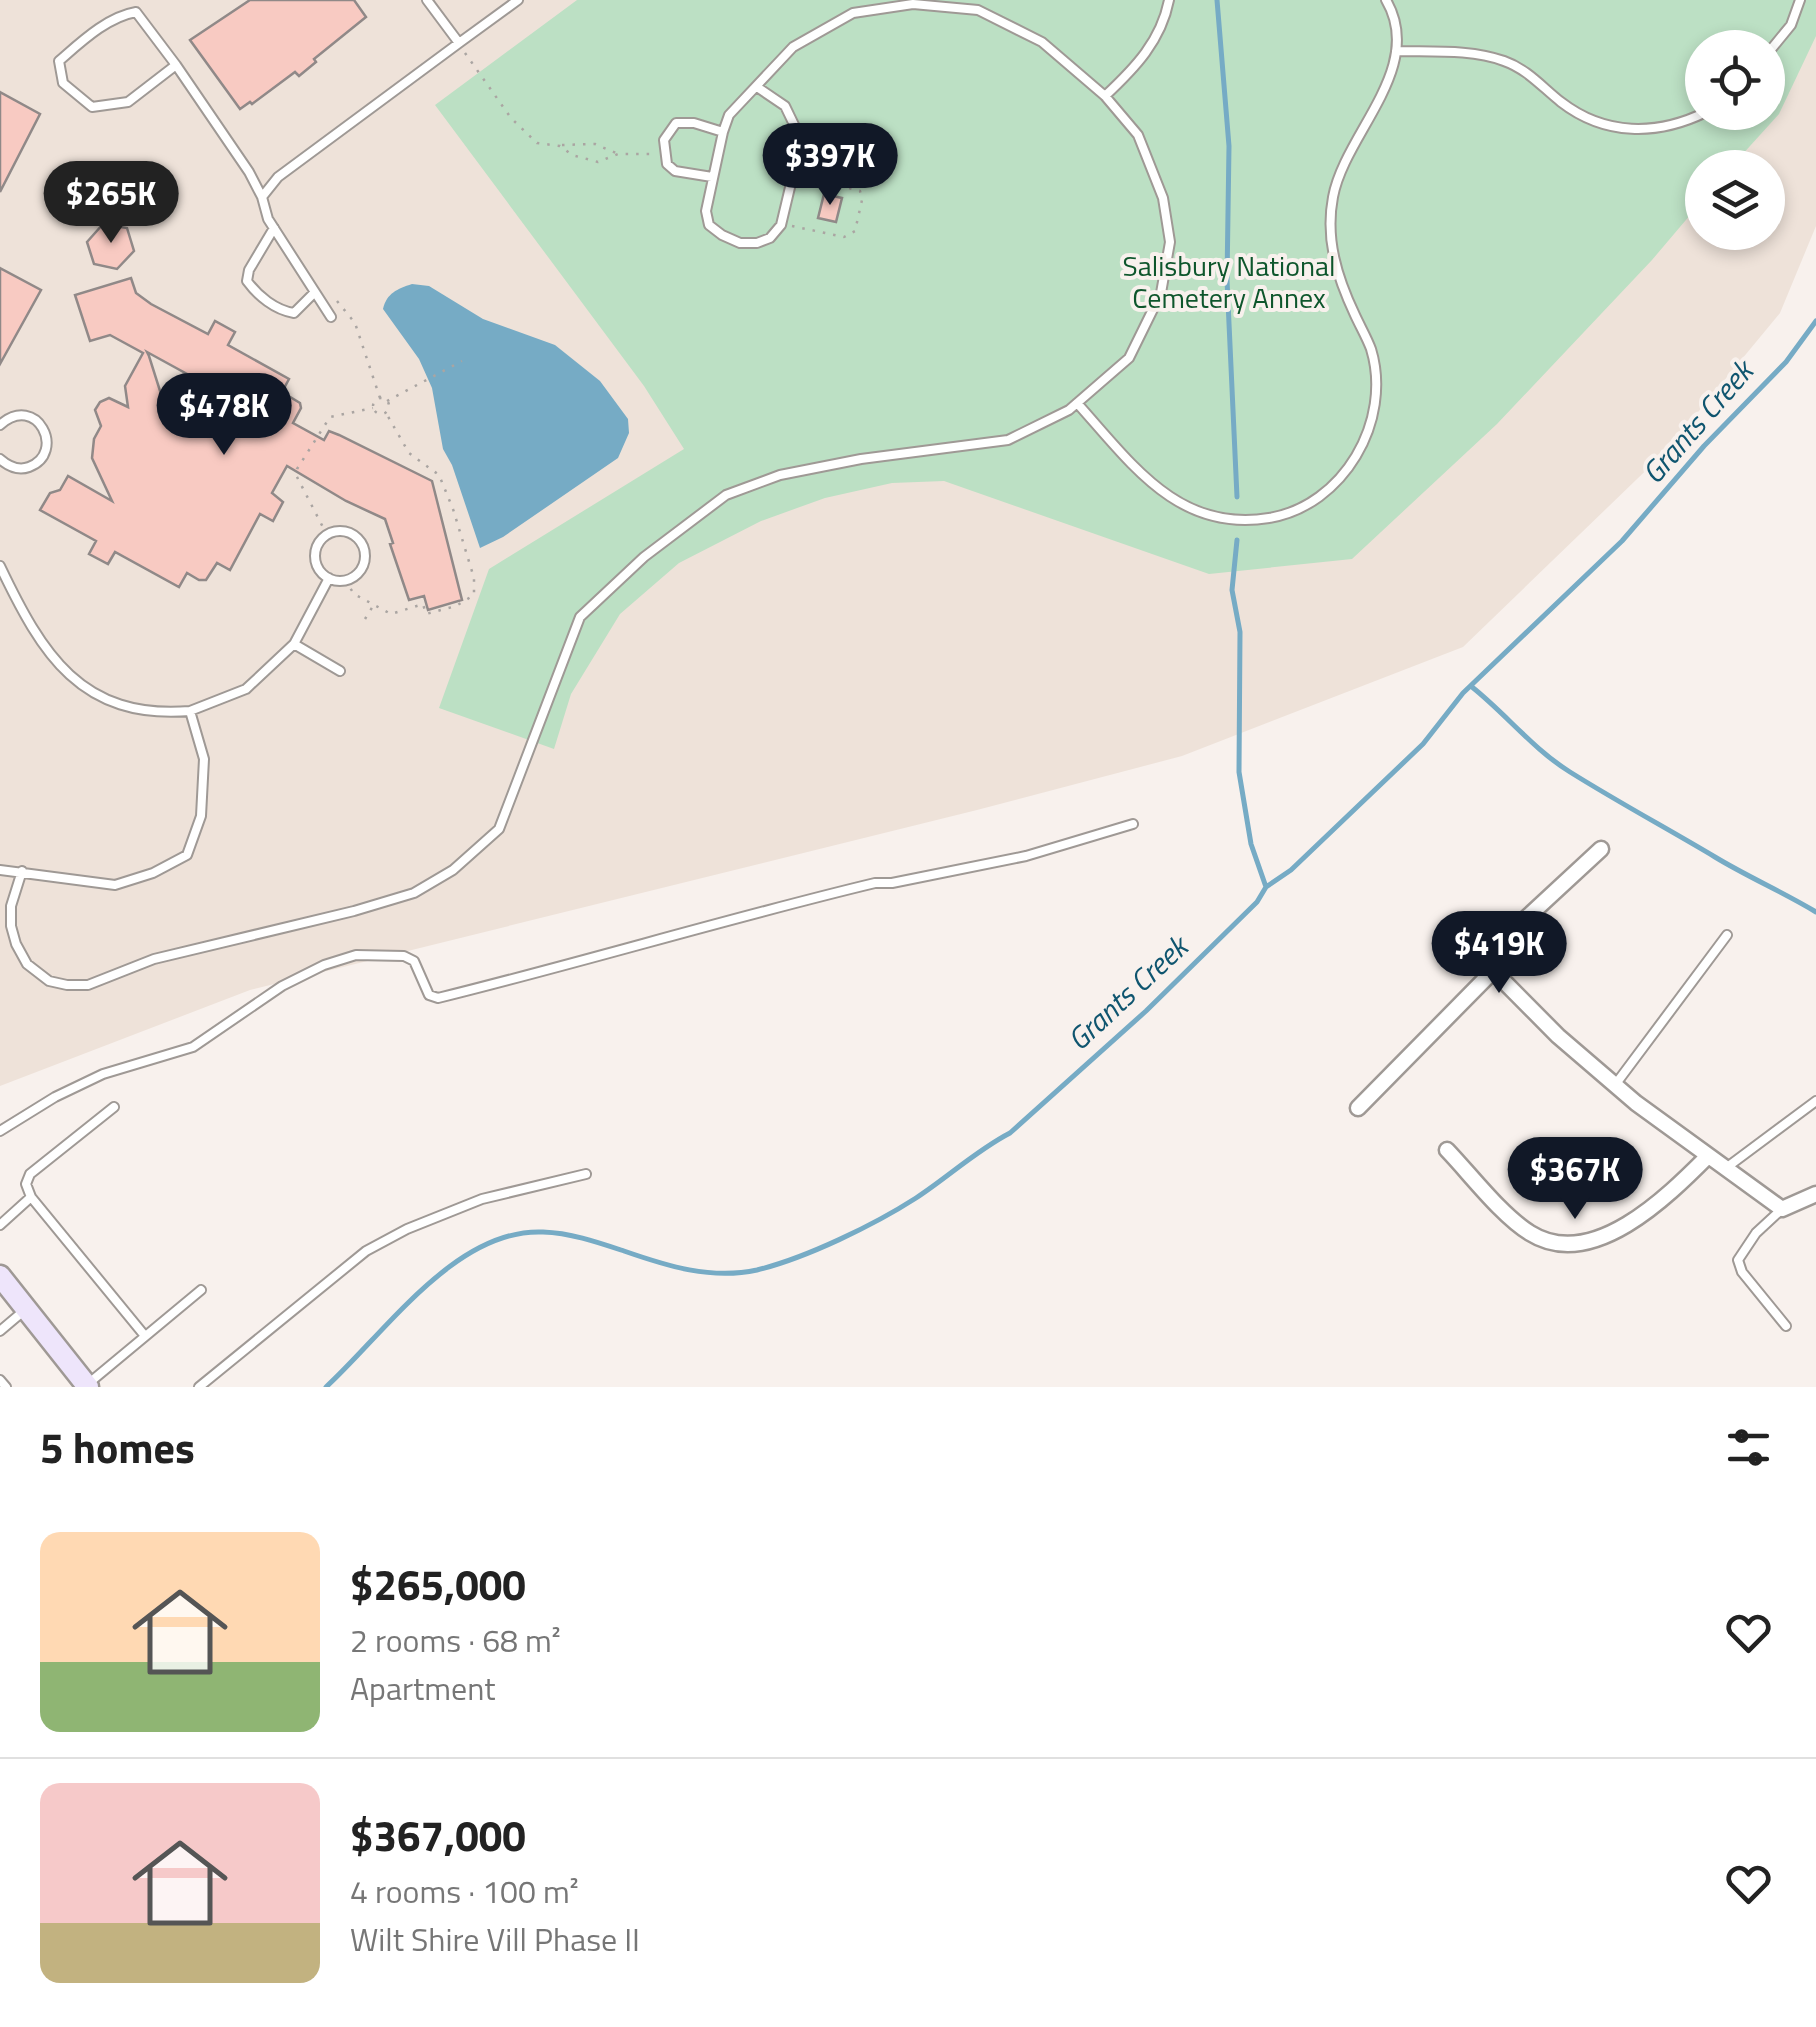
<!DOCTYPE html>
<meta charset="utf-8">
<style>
body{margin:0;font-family:"Titillium Web",sans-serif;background:#f2f2f2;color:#222;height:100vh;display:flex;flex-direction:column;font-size:38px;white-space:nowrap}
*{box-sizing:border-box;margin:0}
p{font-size:32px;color:#767676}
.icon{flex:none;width:55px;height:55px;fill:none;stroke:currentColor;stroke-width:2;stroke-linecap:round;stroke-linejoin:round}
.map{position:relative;height:1387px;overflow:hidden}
.side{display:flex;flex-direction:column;background:#fff;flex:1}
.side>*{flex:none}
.controls{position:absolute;left:1685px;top:30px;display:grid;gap:20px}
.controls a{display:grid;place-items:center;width:100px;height:100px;border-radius:50%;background:#fff;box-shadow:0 5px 15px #0003;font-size:50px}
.price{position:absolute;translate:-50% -85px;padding:0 22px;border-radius:35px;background:#111827;color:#fff;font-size:32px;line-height:65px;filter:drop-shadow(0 2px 5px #0008)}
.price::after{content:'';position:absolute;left:50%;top:60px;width:30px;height:22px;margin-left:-15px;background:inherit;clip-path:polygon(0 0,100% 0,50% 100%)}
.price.on{background:#222;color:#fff}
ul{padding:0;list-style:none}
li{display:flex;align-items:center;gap:30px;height:250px;padding:0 40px}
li+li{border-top:2px solid #e0e0e0}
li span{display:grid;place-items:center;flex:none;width:280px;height:200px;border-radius:20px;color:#555}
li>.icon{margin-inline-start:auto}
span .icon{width:120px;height:120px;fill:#fffc;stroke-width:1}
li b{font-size:42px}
h2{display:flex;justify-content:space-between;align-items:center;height:120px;padding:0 40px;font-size:42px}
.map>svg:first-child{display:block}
</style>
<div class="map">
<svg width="1816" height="1387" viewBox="0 0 1816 1387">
<rect width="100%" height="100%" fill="#f8f1ed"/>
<path fill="#eee2d9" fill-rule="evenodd" d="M0,0H1816V226L1780,313L1665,452L1463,647L1182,756L977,810L250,990L0,1086ZM1702,48H1768V112H1702ZM1702,168H1768V232H1702Z"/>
<path fill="#bce0c4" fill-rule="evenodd" d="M577,0H1816V36L1779,114L1731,167L1702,168V201L1652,260L1497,424L1352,559L1209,574L944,481L892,483L825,498L761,521L679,563L620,614L571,694L554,749L439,708L489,569L684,449L644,386L435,105ZM1702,48H1768V112H1702Z"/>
<path fill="#76abc5" d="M412,284L429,286L483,319L555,345L600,381L628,419L629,433L618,458L503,537L480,548L452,465L443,449L432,388L419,359L383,309C387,293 397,289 412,284Z"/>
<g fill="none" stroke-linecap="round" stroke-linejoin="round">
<path stroke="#76abc5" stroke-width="5" d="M1217,0L1229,146L1227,280L1237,497
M1237,540L1232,590L1240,632L1239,772L1251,844L1266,887
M1472,687C1506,714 1533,749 1570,772C1618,802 1668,829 1715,857C1748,877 1783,892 1816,912
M326,1387C384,1334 456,1228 543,1232C571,1233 597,1242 624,1251C667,1266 711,1280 757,1270C806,1258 874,1225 916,1198C948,1177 977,1150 1010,1133L1146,1011L1257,902L1266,887L1291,870L1423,744L1463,693L1622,541L1704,446L1786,362L1816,321"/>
</g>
<path fill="#f8cac2" stroke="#908988" stroke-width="2.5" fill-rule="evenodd" d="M250,0H354L366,17L314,59L316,62L299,76L295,72L252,104L250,102L240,109L190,40Z
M0,92L40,114L0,192Z
M824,194L842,198L836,222L818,218Z
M103,224L127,228L134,251L117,269L94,264L87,242Z
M0,268L41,290L0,364Z
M131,278L136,293L151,304L208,334L215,321L235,332L228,345L289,379L282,392L300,403L301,408L293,423L324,440L329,431L339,435L432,481L462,600L428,610L424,596L409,600L390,544L393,543L385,519L346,501L287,466L272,493L283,502L273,521L260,514L230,570L217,563L206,580H199L187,573L179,587L115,552L108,564L89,554L96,541L40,510L50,493L60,490L68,476L112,501L92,458L94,439L101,426L95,410L100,402L109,398L128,407L125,386L143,353L110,335L90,341L75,295ZM147,352L187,374L166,410L149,356Z"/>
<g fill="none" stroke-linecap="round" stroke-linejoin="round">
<g stroke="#9f9995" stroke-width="12">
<path id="lane" d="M427,0L459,43L518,0
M136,12L176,65L128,102L92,107L63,83L59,61C81,42 107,17 136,12Z
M1396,51C1432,52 1471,49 1504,61C1527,69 1542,87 1561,102C1605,136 1657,136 1706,112
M1768,53L1791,25L1800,0
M176,65L249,172L262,197
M1105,96C1135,68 1161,41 1169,0
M712,177L675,171L667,164L664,140L676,123H694L723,132
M274,228L249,270L247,281C258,296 275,310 294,313L315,292
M331,317L268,219L262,197L278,177L459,43
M1077,403C1131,463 1178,533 1269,518C1343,506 1393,421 1371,349C1367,338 1360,326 1355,315C1337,277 1325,239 1333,197C1345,133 1426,68 1386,0
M0,425C37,392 67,453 29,467C18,471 8,466 0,459
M315 556a25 25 0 1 1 50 0a25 25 0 1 1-50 0Z
M0,566C42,654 81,720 190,711
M294,644L340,671
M0,870L115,885L153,873L187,855L201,816L204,759L190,711L246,689L294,644L329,578
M22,871L11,906V926L16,944L27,964L49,981L67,985H88L154,959L354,911L414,893L453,870L499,829L580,617L644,557L726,495L780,475L861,459L1008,440L1069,410L1129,358L1161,293L1170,242L1163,198L1138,135L1105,96L1042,42L978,10L913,4L853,13L793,47L729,115L723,132L706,211L709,225L722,235L740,243H757L770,238L781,225L797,158L798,133L785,106L757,87
M1615,1085L1727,935
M114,1107L30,1174L26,1184L31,1197L145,1336
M0,1131L55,1097L103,1074L193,1047L282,986L324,965L356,955L404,956L414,961L429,995L438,998C584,962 729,918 875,883H892L1026,856L1133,824
M1726,1168L1816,1101
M1782,1209L1756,1233L1738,1260L1742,1272L1786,1326
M0,1225L31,1197
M0,1331L26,1309
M0,1380L6,1387
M89,1383L201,1290
M199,1387L366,1251L407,1229L482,1199L586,1174"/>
</g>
<g stroke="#9f9995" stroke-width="19">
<path id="street" d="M1450,927L1558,1036L1636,1103L1782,1209L1816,1194
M1358,1108L1492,972L1494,948L1601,849
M1447,1150C1471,1175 1501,1215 1530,1233C1592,1272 1667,1197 1708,1156"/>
</g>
<g stroke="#9f9995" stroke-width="25">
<path id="secondary" d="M0,1276L88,1387"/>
</g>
<path stroke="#aaa5a2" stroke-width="2.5" stroke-dasharray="2.5 8" stroke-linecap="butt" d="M465,53L511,118L537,143L560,146L572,155L598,162L618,154H651
M562,145L595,144L616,153
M792,226L844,237L855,231L862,200L860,191L807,177
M337,301L355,323L380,398
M373 406a8 8 0 1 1 16 0a8 8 0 1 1-16 0Z
M387,401L462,361
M327,535L296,475L297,469L330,417L373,408
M345,580L354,594L391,614L423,604L426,614L456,606L474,595V578L453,509L439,475L409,453L386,413
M365,619L373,606"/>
<use href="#lane" stroke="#fff" stroke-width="8"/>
<use href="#street" stroke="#fff" stroke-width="14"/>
<use href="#secondary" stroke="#eee5fb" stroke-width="20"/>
</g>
<g text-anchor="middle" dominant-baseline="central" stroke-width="8" stroke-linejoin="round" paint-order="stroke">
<g font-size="28" fill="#0e562c" stroke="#f8f1ed">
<text x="1229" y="265">Salisbury National<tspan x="1229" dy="32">Cemetery Annex</tspan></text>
</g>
<g font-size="30" font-style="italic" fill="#0f556f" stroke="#f8f1ed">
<text transform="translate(1697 422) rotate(-49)">Grants Creek</text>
<text transform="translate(1127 993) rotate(-43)">Grants Creek</text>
</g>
</g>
</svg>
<div class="controls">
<a><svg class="icon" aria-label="locate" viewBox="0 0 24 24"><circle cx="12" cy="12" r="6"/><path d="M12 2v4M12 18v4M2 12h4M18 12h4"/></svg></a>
<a><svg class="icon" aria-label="layers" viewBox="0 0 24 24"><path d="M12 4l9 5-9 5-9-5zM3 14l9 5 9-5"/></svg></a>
</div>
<b class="price" style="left:830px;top:208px">$397K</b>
<b class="price on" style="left:111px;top:246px">$265K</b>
<b class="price" style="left:224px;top:458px">$478K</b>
<b class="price" style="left:1499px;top:996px">$419K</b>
<b class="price" style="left:1575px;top:1222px">$367K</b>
</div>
<section class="side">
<h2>5 homes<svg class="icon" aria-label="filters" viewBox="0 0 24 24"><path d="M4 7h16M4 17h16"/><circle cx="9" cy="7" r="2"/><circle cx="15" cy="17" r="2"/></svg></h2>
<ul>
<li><span style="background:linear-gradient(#ffd9b3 65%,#8fb573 0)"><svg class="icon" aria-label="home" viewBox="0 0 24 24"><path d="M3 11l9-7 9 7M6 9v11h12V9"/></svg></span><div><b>$265,000</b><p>2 rooms · 68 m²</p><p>Apartment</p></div><svg class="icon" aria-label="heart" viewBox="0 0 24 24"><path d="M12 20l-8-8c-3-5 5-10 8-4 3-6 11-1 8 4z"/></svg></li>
<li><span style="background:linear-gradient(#f6c9c9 70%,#c2b280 0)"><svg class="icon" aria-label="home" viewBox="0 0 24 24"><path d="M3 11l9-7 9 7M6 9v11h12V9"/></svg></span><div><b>$367,000</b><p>4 rooms · 100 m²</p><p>Wilt Shire Vill Phase II</p></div><svg class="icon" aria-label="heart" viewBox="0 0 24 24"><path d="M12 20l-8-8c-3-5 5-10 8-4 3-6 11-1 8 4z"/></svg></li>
</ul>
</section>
